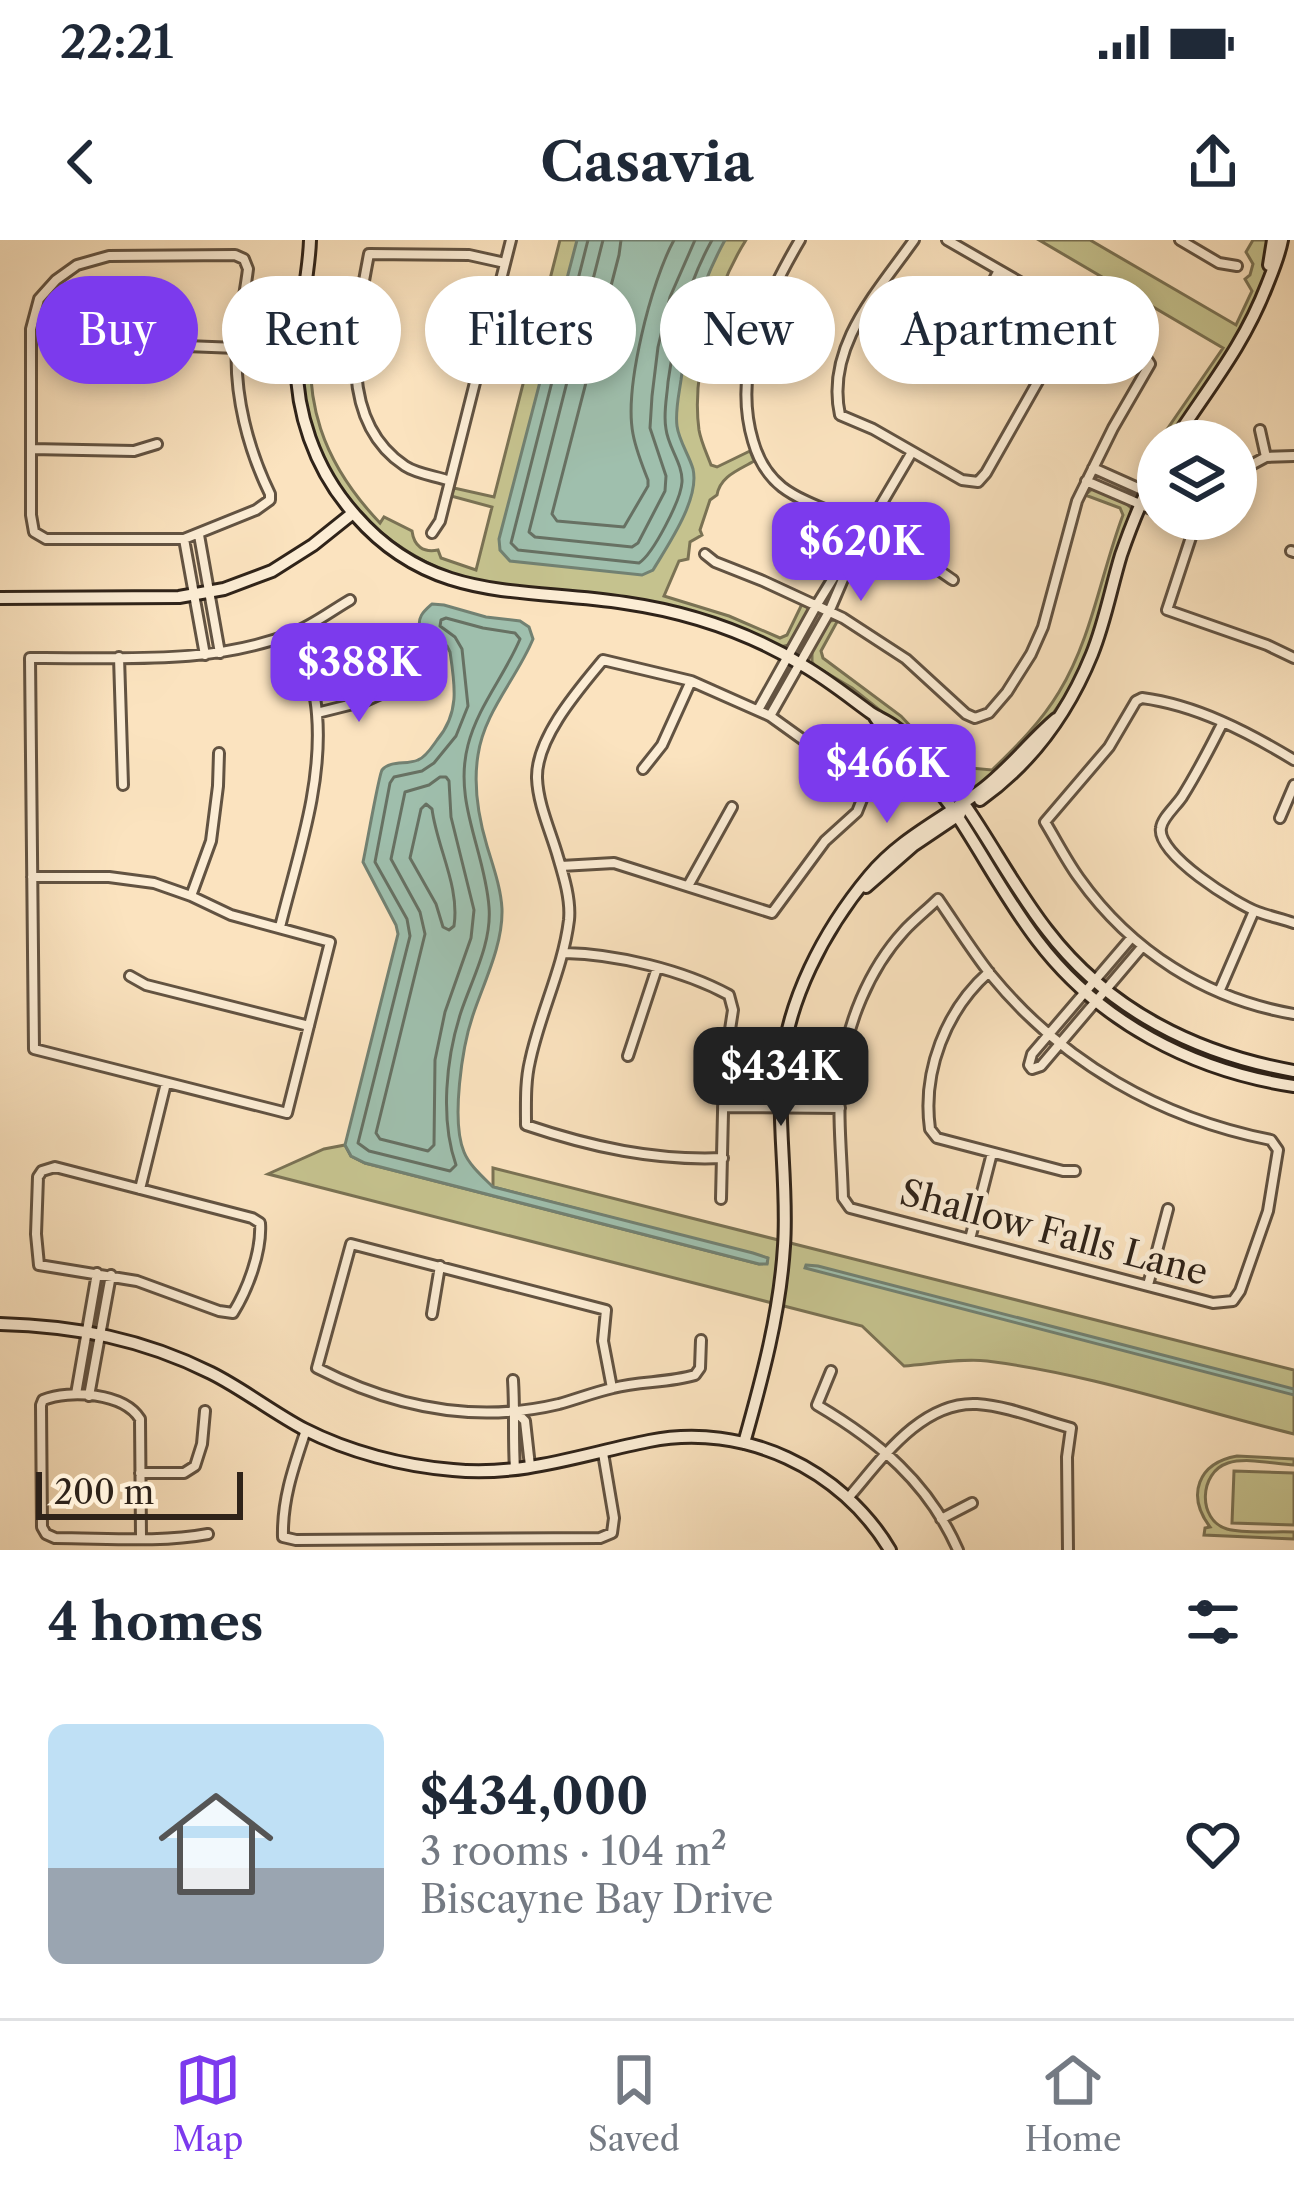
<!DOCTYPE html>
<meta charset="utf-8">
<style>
body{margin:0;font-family:"Libre Caslon Text",serif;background:#f6f6f7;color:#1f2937;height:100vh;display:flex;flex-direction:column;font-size:45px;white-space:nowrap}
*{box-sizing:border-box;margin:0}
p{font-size:39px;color:#747a83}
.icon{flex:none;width:66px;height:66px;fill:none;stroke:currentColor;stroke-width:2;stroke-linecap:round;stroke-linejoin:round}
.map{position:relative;height:1310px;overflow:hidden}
.side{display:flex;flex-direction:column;background:#fff;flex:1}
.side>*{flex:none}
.banner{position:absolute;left:36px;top:36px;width:1224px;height:108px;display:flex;gap:24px}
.buttons{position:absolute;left:1137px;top:180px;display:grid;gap:24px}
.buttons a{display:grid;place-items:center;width:120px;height:120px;border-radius:50%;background:#fff;box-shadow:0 6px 18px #0003;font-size:60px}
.scale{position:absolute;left:36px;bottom:30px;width:207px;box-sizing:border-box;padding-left:12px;border:6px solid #2f2319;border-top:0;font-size:33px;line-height:42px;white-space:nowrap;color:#2f2319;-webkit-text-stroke:9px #fcedd5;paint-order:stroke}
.price{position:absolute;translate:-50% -102px;padding:0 27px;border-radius:24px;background:#7c3aed;color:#fff;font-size:39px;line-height:78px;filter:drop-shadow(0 3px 6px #0008)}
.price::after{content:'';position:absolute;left:50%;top:72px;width:36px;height:27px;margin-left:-18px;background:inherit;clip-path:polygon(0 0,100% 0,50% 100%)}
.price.selected{background:#222;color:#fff}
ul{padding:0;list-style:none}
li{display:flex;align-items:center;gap:36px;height:300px;padding:0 48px}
li span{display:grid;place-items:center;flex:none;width:336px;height:240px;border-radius:18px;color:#555}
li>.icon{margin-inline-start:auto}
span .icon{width:144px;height:144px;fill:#fffc;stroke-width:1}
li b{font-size:51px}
h2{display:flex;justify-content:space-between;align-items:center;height:144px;padding:0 48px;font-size:51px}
.tag{padding:0 42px;border-radius:54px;background:#fff;box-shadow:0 6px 18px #0003;font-size:42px;line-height:108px}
.tag.selected{background:#7c3aed;color:#fff}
.status{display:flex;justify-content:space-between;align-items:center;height:84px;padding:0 60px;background:#fff;direction:ltr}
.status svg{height:33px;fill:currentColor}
header{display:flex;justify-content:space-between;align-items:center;height:156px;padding:0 48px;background:#fff;font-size:54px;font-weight:800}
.dock{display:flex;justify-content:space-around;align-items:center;height:168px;border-top:3px solid #e0e1e3;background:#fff;font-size:33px;color:#747a83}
.dock a{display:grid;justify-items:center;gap:6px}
.dock .selected{color:#7c3aed}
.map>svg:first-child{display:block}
</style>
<div class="status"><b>22:21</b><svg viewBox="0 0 49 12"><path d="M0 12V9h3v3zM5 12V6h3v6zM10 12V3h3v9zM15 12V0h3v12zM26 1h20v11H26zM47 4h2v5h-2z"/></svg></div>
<header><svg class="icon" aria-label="back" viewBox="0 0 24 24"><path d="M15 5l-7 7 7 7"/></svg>Casavia<svg class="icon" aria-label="share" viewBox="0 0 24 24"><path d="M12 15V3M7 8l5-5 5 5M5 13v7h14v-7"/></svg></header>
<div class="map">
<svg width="1294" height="1310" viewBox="0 0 1294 1310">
<rect width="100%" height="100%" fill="#fbe3bf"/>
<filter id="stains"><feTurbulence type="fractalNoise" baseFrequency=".00167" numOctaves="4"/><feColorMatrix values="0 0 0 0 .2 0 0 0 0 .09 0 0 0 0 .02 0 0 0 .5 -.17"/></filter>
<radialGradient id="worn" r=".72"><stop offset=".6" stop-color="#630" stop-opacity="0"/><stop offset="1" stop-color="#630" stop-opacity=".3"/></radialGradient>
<path fill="#c5c28e" stroke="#7a7254" stroke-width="3" d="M560,0H746C715,49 691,132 699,190C701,202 707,214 711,225L717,227L750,211L754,221C739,230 720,236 717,255L710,260L700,290L702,295L690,302L688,319L679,321L664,356L729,376L780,398L787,395L803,362L809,369L808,373L789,405L780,407L716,380L476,343C352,302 283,205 307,73L314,67L351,71L356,76L355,80L319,74L313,78C302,161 322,222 380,283L384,277L412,291C414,306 423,313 438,310L441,318L476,330L492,267L451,256L454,248L494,257Z
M1039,0H1090L1236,85L1252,51L1245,39L1250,35L1253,24L1246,12L1253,0H1271L1264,40L1244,89L1169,201H1159L1223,108Z
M1093,248L1126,263L1132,269L1131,274C1114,331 1101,392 1073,443C1048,488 1010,522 971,553H965L905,490L852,448L815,426L812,422V411L829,381L838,380L821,411L823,418L901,476L948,526L992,530C1017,506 1041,482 1059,452C1092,398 1101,333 1123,275L1120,268L1085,255Z
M345,905L351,916L365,923L759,1024L767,1023V1018L493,947V928L1294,1130V1194C1192,1169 1092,1134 987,1121C961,1118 931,1124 904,1126L862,1086L268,934L324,909Z
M1237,1216L1294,1219V1225C1274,1224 1247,1217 1228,1223C1199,1232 1197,1280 1227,1289C1245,1294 1275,1291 1294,1292V1299L1204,1295L1205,1288L1210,1287C1186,1255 1198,1223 1237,1216Z
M1234,1231L1294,1233V1285L1232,1283Z"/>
<path fill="#9fbfad" stroke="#728172" stroke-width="3" d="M577,0H725C701,44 687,89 681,140C679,154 675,171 677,186C679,201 689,215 693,229C700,259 668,305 653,330L642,335L510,321L500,310L499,299Z
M432,364L444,365L486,377L520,381L529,387L533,399C517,438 484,472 478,515C473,546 478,576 487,606C493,626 501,648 502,669C503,705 484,742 473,775C462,807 451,881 464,912C469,925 483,937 493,947L753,1013L768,1018L767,1024H759L365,923L351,916L345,905L398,694L396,685L363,622C366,609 379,534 382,530C390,520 407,525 418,520C426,517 432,507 437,500C460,473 455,445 450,412L447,406L420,390C417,377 423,372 432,364Z
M806,1025L818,1026L1294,1149V1155L805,1028Z"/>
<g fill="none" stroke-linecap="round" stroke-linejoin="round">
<path stroke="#677163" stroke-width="3" d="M588,0L511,303L518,310L639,323C653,314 681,260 682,242C683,224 668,207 666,189C663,174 667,157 668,142C675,92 687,45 712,0
M603,0L529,292L535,297L632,307L638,303L665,251L666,236L650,188L652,156L658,107L670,57L695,0
M621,0L619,15L552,274L557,281L624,287L648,246V240C642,225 636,210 633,194C624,148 651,42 674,0
M446,378L483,388L515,393L520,399C505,435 478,466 468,505C453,562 485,611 489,667C492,703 472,739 461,772C446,818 440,879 456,925L450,931L369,911L358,903L410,696L407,679L375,622L390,543L394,537L422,531L434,523L456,496L468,466L462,409L455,397L440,386L441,380Z
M440,537H446L449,541L451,577L474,670L471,698L445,772L435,820L434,905L428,911L380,899L376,893L425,694L420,672L391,619L405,552L429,545Z
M426,564L432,569C437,608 460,646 454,686L449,690L443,687L436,664L410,618L421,569Z"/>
<g stroke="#625342" stroke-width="14">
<path id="street" d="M800,0C764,61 732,130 753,201C758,219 767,235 782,247C804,264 841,274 866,287C897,301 925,321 953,340
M914,0C878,51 825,107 840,175L873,189L962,240L978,242L986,233L1075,76
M1180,0L1219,23L1237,26
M235,15L244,19L248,29C245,54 239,80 237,105C234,155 248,209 270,254V260L256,270L184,299H46L34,292L31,275V89L39,59L56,40L77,25L109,16Z
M306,46L362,54
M303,60L359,69
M453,109L481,117
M127,110L161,105L237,108
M945,115L971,84L999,30
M1260,190L1266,217
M31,209L134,211L157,204
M1093,228L1158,257
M1236,233L1266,217L1294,216
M450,241C436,236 417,234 405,226C335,179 356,83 369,14L469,15L505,23
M1086,241L1158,272
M1174,279L1194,288
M1197,279L1167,370L1267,405L1294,418
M432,293L440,281L511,0
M199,295L220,413
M184,299L205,415
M1291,311L1294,312
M705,314L715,322L763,341L843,378L906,419L966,474L975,478L989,473L1007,452L1031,414L1043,387L1077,261L1113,188L1150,124L1143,113L947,0
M119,417L123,545
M758,470L816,366L843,322L856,307L912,212
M317,473L365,461L385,452
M770,476L829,372L856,309
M1223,482C1210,508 1197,533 1182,557C1176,566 1162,578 1161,588C1156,614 1236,664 1258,672C1269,676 1282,679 1294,683
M1294,520C1248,492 1196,465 1142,458L1136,461L1109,507L1045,582C1056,600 1066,620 1079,638C1131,711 1206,759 1294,774
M643,529L662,505L691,441L603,420C579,449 536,498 537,538C538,565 551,592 558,617C564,637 571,660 569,680C563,729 540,773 530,821C525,842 526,864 526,885C591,907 655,921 723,918
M1280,578L1294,545
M561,626L614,623L772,673L825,601L857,572L863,557L858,546L845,534L816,509L770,476L691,441
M32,637H109L154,643L191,656L231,675L330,702L287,873L34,809L30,418C118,417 210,426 293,393C313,385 331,371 350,360
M688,646L732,567
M191,656L211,601L218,546L219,513
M938,659C956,685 972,711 991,735C1063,823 1160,878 1271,900L1278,910L1268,971L1240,1051L1233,1061L1213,1063L850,968L843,958C842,918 837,876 841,836C846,785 869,729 904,691C914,680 927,670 938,659Z
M280,687C297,618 323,546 317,474C315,446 305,418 298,391
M1132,697L1032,814L1029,825L1032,829L1041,826L1142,707
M565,713C616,714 683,730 729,755L733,770L724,829L721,959
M989,732C946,770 922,831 930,889L937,898L1063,931H1075
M130,736L146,745L309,786
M1219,752L1254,671
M628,816L657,728
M723,852L840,854
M723,867L840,868
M55,927L252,978L260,983C262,1011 248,1049 233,1073L219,1071L137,1041L39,1025L36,994L38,937L42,931Z
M140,949L166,843
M970,999L992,913
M1148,1045L1168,969
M432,1074L440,1026
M831,1131L817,1165C878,1201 928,1242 958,1310
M513,1140C515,1170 513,1198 515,1229
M612,1148L603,1101L606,1070L351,1004L317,1128C393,1167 475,1184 559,1164C577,1159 595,1152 613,1148C640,1141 669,1143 695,1135L700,1128L701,1100
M76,1154L97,1033
M89,1156L111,1035
M515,1171L525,1181L530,1226
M306,1190C294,1226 282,1259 283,1297L296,1300L600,1298L612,1293L614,1278L603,1213
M140,1233H184L195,1226L202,1204L205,1171
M849,1257C881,1220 921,1161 977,1164C1008,1166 1041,1180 1071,1188L1067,1217L1068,1310
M941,1279L972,1263
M141,1297L140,1179C124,1153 70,1149 43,1160L41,1165L42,1287L46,1294L55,1298C105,1298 159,1303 208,1294"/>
</g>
<g stroke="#2f2319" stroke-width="16">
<path id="secondary" d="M310,0C309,36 299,72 297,108C293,169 315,231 356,276C433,364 522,347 625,363C687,372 750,393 804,426C828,440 849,457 871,473C879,478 887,481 895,487C911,498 927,516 940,532C981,581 1008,640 1047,690C1108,770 1197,814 1294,831
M1269,25L1273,0
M1174,201C1209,147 1243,107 1267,45C1273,30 1279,16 1282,0
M0,358L179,357L224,349L272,331L313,305L353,273
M875,477C897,510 929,535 952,568C981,611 1005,658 1037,700C1099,782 1193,831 1294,846
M980,560C1032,523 1068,473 1092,414C1105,382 1111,348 1121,315C1131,286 1143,256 1158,229
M866,647L914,605L960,574
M0,1084C75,1086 143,1099 211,1133C243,1149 272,1172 304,1189C349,1212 403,1226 453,1230C522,1237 583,1214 649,1201C744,1182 842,1229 890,1310
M744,1203C762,1139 780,1073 784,1006C788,949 778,891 781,833C786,762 824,690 869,636C901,597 945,578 984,548C1011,527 1031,500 1056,479"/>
</g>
<use href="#street" stroke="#fcedd5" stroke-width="8"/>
<use href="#secondary" stroke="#fcedd5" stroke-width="10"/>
</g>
<g text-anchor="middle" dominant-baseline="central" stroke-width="10" stroke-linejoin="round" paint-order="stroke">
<g font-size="36" fill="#2f2319" stroke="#fcedd5">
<text transform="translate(1054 992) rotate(15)">Shallow Falls Lane</text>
</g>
</g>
<rect width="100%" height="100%" filter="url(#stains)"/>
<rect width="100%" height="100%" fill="url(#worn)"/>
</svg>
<div class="buttons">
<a><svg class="icon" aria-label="layers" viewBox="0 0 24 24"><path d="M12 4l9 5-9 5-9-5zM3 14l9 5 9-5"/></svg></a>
</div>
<div class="scale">200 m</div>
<b class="price" style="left:861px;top:364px">$620K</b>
<b class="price" style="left:359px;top:485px">$388K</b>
<b class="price" style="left:887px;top:586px">$466K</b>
<b class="price selected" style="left:781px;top:889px">$434K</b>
<div class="banner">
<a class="tag selected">Buy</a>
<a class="tag">Rent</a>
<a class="tag">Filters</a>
<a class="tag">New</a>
<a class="tag">Apartment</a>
</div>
</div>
<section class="side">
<h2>4 homes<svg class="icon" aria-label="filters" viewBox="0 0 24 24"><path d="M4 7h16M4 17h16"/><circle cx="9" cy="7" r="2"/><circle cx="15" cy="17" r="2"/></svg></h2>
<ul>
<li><span style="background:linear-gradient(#bfe0f5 60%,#9aa5b1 0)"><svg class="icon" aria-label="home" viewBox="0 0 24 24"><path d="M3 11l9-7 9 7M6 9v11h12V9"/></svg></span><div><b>$434,000</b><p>3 rooms · 104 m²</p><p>Biscayne Bay Drive</p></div><svg class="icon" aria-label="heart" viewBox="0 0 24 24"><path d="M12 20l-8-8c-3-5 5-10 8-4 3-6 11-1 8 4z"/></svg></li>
</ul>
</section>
<nav class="dock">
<a class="selected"><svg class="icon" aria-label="map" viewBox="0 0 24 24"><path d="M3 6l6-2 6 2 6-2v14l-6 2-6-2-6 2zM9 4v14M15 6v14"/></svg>Map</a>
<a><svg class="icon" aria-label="saved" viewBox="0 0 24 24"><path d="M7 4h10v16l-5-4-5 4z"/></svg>Saved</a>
<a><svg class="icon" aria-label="home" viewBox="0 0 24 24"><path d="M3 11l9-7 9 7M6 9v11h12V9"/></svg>Home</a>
</nav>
